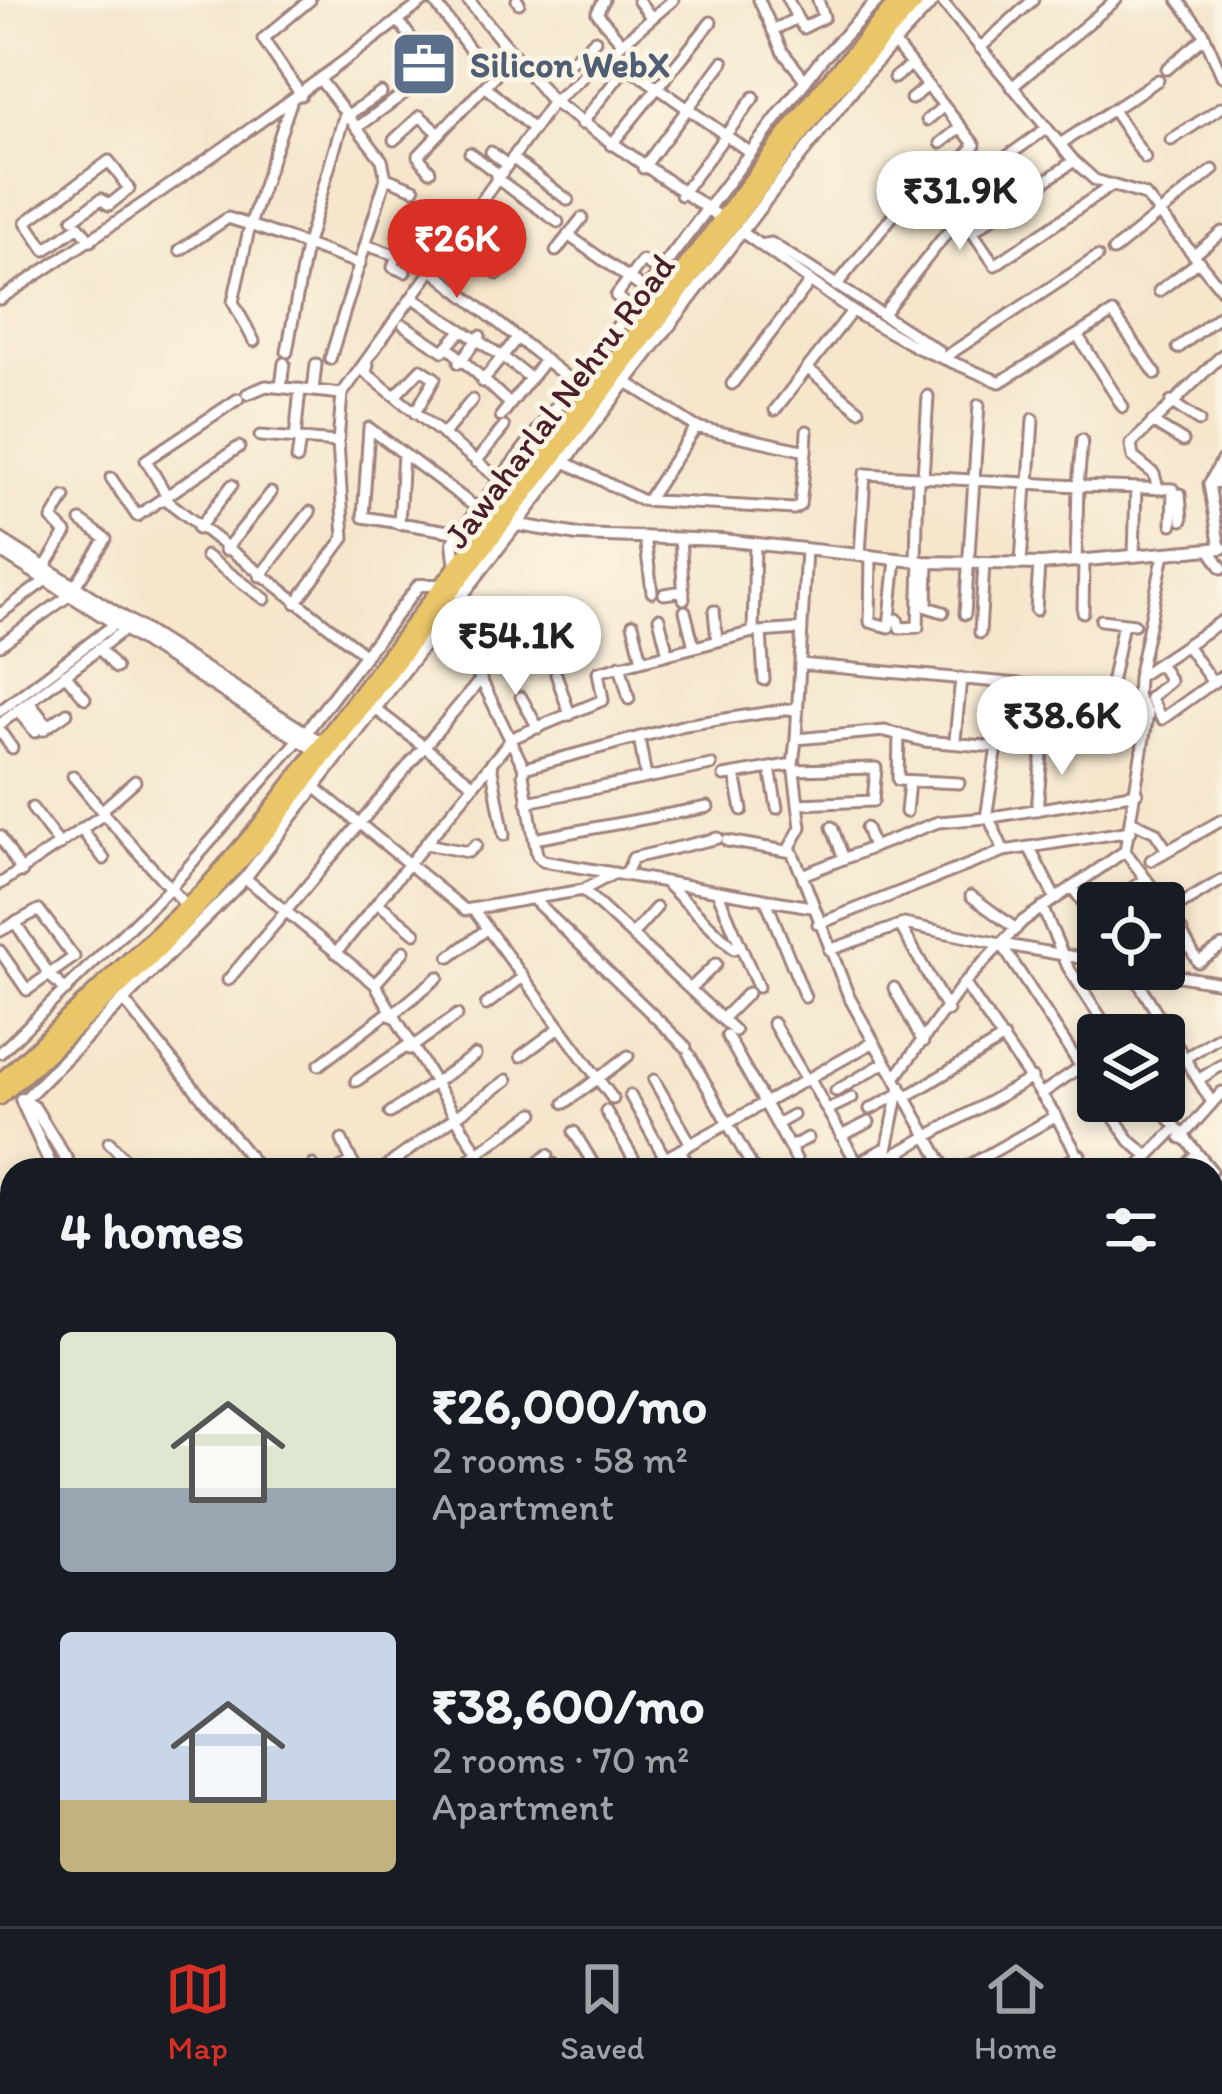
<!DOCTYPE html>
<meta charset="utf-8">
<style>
body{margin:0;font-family:Itim,sans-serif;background:#20242c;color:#f1f3f6;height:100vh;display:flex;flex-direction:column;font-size:45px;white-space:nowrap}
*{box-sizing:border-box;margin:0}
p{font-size:39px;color:#9ea1a6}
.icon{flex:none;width:66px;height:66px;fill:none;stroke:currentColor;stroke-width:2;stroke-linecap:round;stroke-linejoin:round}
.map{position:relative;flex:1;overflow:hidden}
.panel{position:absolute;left:0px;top:1158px;width:1224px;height:768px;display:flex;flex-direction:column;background:#171b24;border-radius:36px 36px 0 0;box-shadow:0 6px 18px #0003}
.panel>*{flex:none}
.fabs{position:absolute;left:1077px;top:882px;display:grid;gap:24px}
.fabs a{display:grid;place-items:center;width:108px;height:108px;border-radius:12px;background:#171b24;box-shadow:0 6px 18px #0003;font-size:60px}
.price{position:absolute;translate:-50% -102px;padding:0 27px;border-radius:42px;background:#fff;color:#222;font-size:39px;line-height:78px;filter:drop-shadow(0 3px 6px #0008)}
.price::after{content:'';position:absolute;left:50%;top:72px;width:36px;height:27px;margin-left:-18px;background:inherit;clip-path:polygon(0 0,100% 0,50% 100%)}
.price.current{background:#d93025;color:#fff}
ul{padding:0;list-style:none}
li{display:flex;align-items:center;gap:36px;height:300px;padding:0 60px}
li span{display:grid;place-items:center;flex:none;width:336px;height:240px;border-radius:12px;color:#555}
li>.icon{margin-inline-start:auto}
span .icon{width:144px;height:144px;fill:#fffc;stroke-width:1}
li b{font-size:51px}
h2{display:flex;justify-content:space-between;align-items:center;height:144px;padding:0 60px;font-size:51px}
.dock{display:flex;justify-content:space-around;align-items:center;height:168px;border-top:3px solid #363941;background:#171b24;font-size:33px;color:#9ea1a6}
.dock a{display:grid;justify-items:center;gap:6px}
.dock .current{color:#d93025}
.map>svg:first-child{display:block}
</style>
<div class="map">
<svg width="1222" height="1926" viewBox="0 0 1222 1926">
<rect width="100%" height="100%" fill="#fcf5e5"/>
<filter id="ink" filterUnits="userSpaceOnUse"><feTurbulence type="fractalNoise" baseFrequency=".00833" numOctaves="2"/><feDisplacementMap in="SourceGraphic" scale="24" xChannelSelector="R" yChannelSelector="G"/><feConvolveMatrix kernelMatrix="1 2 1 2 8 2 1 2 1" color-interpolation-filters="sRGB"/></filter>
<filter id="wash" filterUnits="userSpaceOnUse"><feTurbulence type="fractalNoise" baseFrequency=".004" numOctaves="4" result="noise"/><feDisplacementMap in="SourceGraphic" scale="48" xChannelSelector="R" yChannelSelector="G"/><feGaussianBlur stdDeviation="2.7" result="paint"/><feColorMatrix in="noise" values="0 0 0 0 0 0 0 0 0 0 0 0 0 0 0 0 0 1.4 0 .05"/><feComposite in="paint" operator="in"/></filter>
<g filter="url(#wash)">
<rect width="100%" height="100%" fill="#f5e6cc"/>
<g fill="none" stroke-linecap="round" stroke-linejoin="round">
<path stroke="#69a3d9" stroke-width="9" d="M1212,1681L1222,1669
M1009,1926L1019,1914"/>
</g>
</g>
<g filter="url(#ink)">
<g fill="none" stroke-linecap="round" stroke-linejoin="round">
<g stroke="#a0827c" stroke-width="15">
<path id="minor" d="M433,0L477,59
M517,0L519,3
M604,0L597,13L621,42
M638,0L651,17
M759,0L782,51L806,81
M941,0L1074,161L1095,180L1145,195L1222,290
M1178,0L1203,32L1222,76
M797,18L803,28L824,17L818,0
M398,20L429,63
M773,30L797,18L788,0
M894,43L975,145L960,162
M980,48L1033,0
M565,66L595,40
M1167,69L1205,37
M894,78L911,65
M321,81L382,160L386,178L330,359
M485,86L533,129
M1012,87L1116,0
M301,95L263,39L310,0
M911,99L928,86
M291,102L250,225L360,264
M1113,110L1145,158
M348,115L381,93
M927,120L944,106
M581,124L627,66L751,153
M358,127L432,73
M1047,128L949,198L995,265L1111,186
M394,140L420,116L439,133
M1171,140L1222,107
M941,143L961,127
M1060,144L1158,80
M611,145L711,22
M491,152L507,165
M470,153L499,175
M512,158L568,200
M643,168L723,62
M430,171L418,156L512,58
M386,178L414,189
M496,178L558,222
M681,195L754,97
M474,208L517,243
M73,219L101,199L109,205L129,189L109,161L26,222L45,250L79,226L91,241
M742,232L852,311L918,348L1000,382L1113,313L1156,374
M972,232L1074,161
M455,235L501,265L498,274
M568,235L645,290
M366,245L395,255
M760,245L771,243L939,351
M180,250L228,218L250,225L233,302L254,341
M556,251L582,218
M1113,251L1213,170
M1194,255L1222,232
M405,272L393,267L401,242L414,245
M437,274L574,383
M836,286L916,187
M1159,291L1199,261
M0,299C146,204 287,106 425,0
M417,300C455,328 493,347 530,378
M631,308L616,296L642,261L660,272
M882,315L946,234
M404,325L443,351L462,330
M1078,336L1123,407
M448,347L510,404
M1178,348L1222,314
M287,352L306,247L345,113
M945,357L1097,257
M459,363L480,336
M368,365L366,373L500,480
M807,368L859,410
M482,382L517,338
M628,383L696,427
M732,384L809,283
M281,387L284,363
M313,391L316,364
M247,394L266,386L342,394
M395,396L421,369L435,378L415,413
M1171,402L1199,421
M775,410L852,311
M501,416L545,360
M1152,422L1183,441
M369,428L363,517L460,533
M369,428L478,509
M443,435L472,400
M260,436L338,442
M295,439L300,389
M297,459L300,439
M476,462L504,427
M567,463L641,500L794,509L800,505L806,451
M111,478L137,516L239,447
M923,478L928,396
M1029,483L1033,419
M1209,484L1222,460
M1158,489L1154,474L1133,457L1131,444L1222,355
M1180,494L1182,520
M168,498L146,460L238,399
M165,499L363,653
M647,501L696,427L806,451L807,431
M399,524L403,453
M198,529L232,485
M645,537L652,592
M680,538L684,599
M1220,548L1209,484L1222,481
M806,549L796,739L885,731L924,741L997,747L986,818L938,822L802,875L849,997L874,1042
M225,550L271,493
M1210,550L1222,568
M860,555L865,474L1078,486L1082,440
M206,556L265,599
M871,556L870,622L889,627L896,559
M1134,556L1136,488
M916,561L918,477
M928,562L927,607L943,612
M1076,562L1078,486L1173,489L1172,524
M1021,564L1026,483
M45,567L66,533L52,519L65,497
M260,576L310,512
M75,586L106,539L81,521
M664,594L684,591
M296,603L344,538L338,442L342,394L553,102L673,0
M1036,610L1039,564
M685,611L694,647
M714,611L717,641
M1083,612L1084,561
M0,614L46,580
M965,614L979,405
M659,618L668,654
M897,619L900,628L918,627L920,562
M1101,620L1134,624
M633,624L642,660
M759,632L802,629
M761,632L764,680
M980,633L984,563
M0,645L70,595
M1186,645L1213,683
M99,648L116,668
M1159,663L1170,681L1150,698L1162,719L1222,676
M800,664L1063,688
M620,665L629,699
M65,674L85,698
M556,674L570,715
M1138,677L1222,621
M481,679L524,768
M1086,691L1123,695
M1109,694L1123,623
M521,697L538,728
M29,702L45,722
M24,705L43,730L67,713
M797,708L685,725L524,768L523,774L537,855L543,861L811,907
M17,710L35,732
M0,711L116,623
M378,711L474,785
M0,724L125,629
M1027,727L1030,686
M0,731L12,748
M899,734L898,780L959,783
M639,737L646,778
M955,740L961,678
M491,764L504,835
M793,764L801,827L790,847L802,875
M770,768L777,808
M794,770L876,768L873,801L798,804
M735,774L742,810
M73,776L104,814
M724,776L793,764L796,739
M311,784L465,910L583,890L615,873
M527,802L711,765
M32,808L60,845
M1037,810L1043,743
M101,811L135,781
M906,812L909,782
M986,818L1137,793
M989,818L1004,851
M1133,822L1155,832L1167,850
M832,827L844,859
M866,828L873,847
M82,830L104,859
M0,836L22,872
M534,839L708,807
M727,841L792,852
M426,844L468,852L476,845
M1029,847L1055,898
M1125,851L1148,714L1137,697L1138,678L1164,554
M1151,860L1222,820
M626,874L633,858L718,838
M245,878L375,984L488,1170
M0,884L104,814L187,907
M667,884L734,949
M1072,887L1098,924
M583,890L735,1031
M718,893L758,987
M971,896L1016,929
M534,900L686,1047
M766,900L805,997
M378,903L415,933
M1110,903L1146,879
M1042,907L1068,967L1112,1035
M473,909L613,1099
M1170,911L1222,880
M15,922L50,976L66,990
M818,924L1004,851L1131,831
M900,925L948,1011
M0,931L39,910L74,957L27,990L0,951
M632,935L656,908
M1164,942L1182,931
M1001,944L1098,961
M829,950L904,924L1001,944L1098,1093
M336,953L512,738L603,700L598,672L753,632L755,543
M450,957L487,929
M1130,969L1211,1101
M1137,969L1222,983
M228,980L481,679L445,625
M964,983L1056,1116L1086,1170
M375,984L404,951
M894,988L923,1042
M690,989L716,964
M125,1002L260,1170
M486,1005L523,977
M391,1016L438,977
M722,1019L748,993
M773,1023L806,1080
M727,1036L796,1159
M409,1049L457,1015
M0,1053L170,888L302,736
M689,1054L754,1170
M521,1056L559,1028
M1185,1058L1222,1035
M319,1065L389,1012
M809,1078L857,1163
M895,1078L946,1170
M654,1080L691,1144
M1198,1080L1222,1065
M356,1081L407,1046
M836,1091L886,1062
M1041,1094L1098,1055
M630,1095L665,1158
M906,1097L1004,1038
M1103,1101L1130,1141L1148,1156
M1155,1101L1211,1170
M565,1103L628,1056
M870,1109L897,1095
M827,1110L852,1098
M606,1111L640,1170
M390,1113L475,1055
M777,1124L793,1115
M574,1132L597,1170
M841,1136L869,1122
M1181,1138L1222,1092
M342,1140L352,1162
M109,1142L134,1169
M790,1147L808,1138
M680,1150L691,1170
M900,1152L910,1170
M883,1161L1032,1078
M554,1164L557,1170
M313,1165L316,1170
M384,1168L507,1080
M338,1170L352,1162L357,1170
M454,1170L534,1113
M527,1170L548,1155
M644,1170L874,1042L895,1078L964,983L1023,921L1125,851L1170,911L1198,962L1222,946
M844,1170L884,1149
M883,1170L900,1086
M961,1170L1056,1116
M1052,1170L1080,1155
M1135,1170L1174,1130
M1183,1170L1196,1155
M1212,1198L1222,1186
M1212,1247L1222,1255
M0,1280L12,1250
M1212,1290L1222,1279
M1212,1291L1222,1299
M0,1311L12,1324
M0,1481L12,1473
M1212,1565L1222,1566
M0,1599L12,1617
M1212,1612L1222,1600
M0,1664L12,1656
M216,1914L224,1926
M757,1914L762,1926
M1084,1914V1924L1104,1926
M1202,1914L1207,1926
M162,1926L179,1914
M598,1926L628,1914
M883,1926L914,1914
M946,1926L956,1914
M1119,1926L1138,1916L1160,1919"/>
</g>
<g stroke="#a0827c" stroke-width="16">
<path id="tertiary" d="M468,0L553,102L727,222
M513,524L578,535L722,540L924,562L1042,564L1222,548
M0,539L327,746
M0,551L322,754
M456,568L453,543L478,509L822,59L878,0
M306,732L419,585H442
M21,1099L34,1107L73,1170
M22,1102L245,878L776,187L868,71L934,0
M22,1102L53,1170
M475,1914L482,1926
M495,1914L502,1926"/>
</g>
<g stroke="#a0827c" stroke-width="20">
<path id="primary" d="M0,1082L205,889L260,825L818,93L899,0
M0,1097L150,959L268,831L829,97L918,0"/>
</g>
<use href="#minor" stroke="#fff" stroke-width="9"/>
<use href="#tertiary" stroke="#fff" stroke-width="10"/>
<use href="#primary" stroke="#ebc669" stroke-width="14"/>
</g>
</g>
<defs>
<g id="office-square" transform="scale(3.45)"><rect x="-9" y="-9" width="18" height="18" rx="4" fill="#5c6f8a" stroke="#fcf5e5"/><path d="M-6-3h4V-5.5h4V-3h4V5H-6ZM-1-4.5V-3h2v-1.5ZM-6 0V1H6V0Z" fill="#fff"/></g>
</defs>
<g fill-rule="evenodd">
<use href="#office-square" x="424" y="64"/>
</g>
<g text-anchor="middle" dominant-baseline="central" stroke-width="10" stroke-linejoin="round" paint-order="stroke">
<g font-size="36" font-weight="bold" fill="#4e5e75" stroke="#fcf5e5" text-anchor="start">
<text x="470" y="64">Silicon WebX</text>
</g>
<g font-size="36" fill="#4a1f2b" stroke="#fcf5e5">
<text transform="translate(559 401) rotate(-53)">Jawaharlal Nehru Road</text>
</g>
</g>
</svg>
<div class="fabs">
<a><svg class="icon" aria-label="locate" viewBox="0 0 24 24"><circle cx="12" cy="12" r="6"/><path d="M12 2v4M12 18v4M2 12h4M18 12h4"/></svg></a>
<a><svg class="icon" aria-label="layers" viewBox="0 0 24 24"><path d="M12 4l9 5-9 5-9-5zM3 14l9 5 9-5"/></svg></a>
</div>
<b class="price" style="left:960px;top:253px">₹31.9K</b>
<b class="price current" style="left:457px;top:301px">₹26K</b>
<b class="price" style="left:516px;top:698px">₹54.1K</b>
<b class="price" style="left:1062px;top:778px">₹38.6K</b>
<section class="panel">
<h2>4 homes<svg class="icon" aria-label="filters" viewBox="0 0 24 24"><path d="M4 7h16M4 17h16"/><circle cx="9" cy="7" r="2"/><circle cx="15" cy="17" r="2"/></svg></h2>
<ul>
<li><span style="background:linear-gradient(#dfe7d0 65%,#9aa5b1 0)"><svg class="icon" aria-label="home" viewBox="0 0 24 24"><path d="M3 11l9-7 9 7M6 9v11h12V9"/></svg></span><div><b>₹26,000/mo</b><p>2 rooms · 58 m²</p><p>Apartment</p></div></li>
<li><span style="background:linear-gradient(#c9d6e8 70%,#c2b280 0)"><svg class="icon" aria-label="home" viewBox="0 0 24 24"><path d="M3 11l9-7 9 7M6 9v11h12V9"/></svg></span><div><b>₹38,600/mo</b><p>2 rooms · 70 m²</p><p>Apartment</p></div></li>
</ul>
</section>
</div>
<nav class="dock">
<a class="current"><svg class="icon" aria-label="map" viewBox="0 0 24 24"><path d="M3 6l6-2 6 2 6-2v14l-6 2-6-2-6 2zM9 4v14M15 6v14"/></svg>Map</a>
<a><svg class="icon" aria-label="saved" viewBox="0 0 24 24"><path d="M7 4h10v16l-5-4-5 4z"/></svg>Saved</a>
<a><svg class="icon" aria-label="home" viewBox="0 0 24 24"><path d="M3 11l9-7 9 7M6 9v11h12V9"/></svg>Home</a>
</nav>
